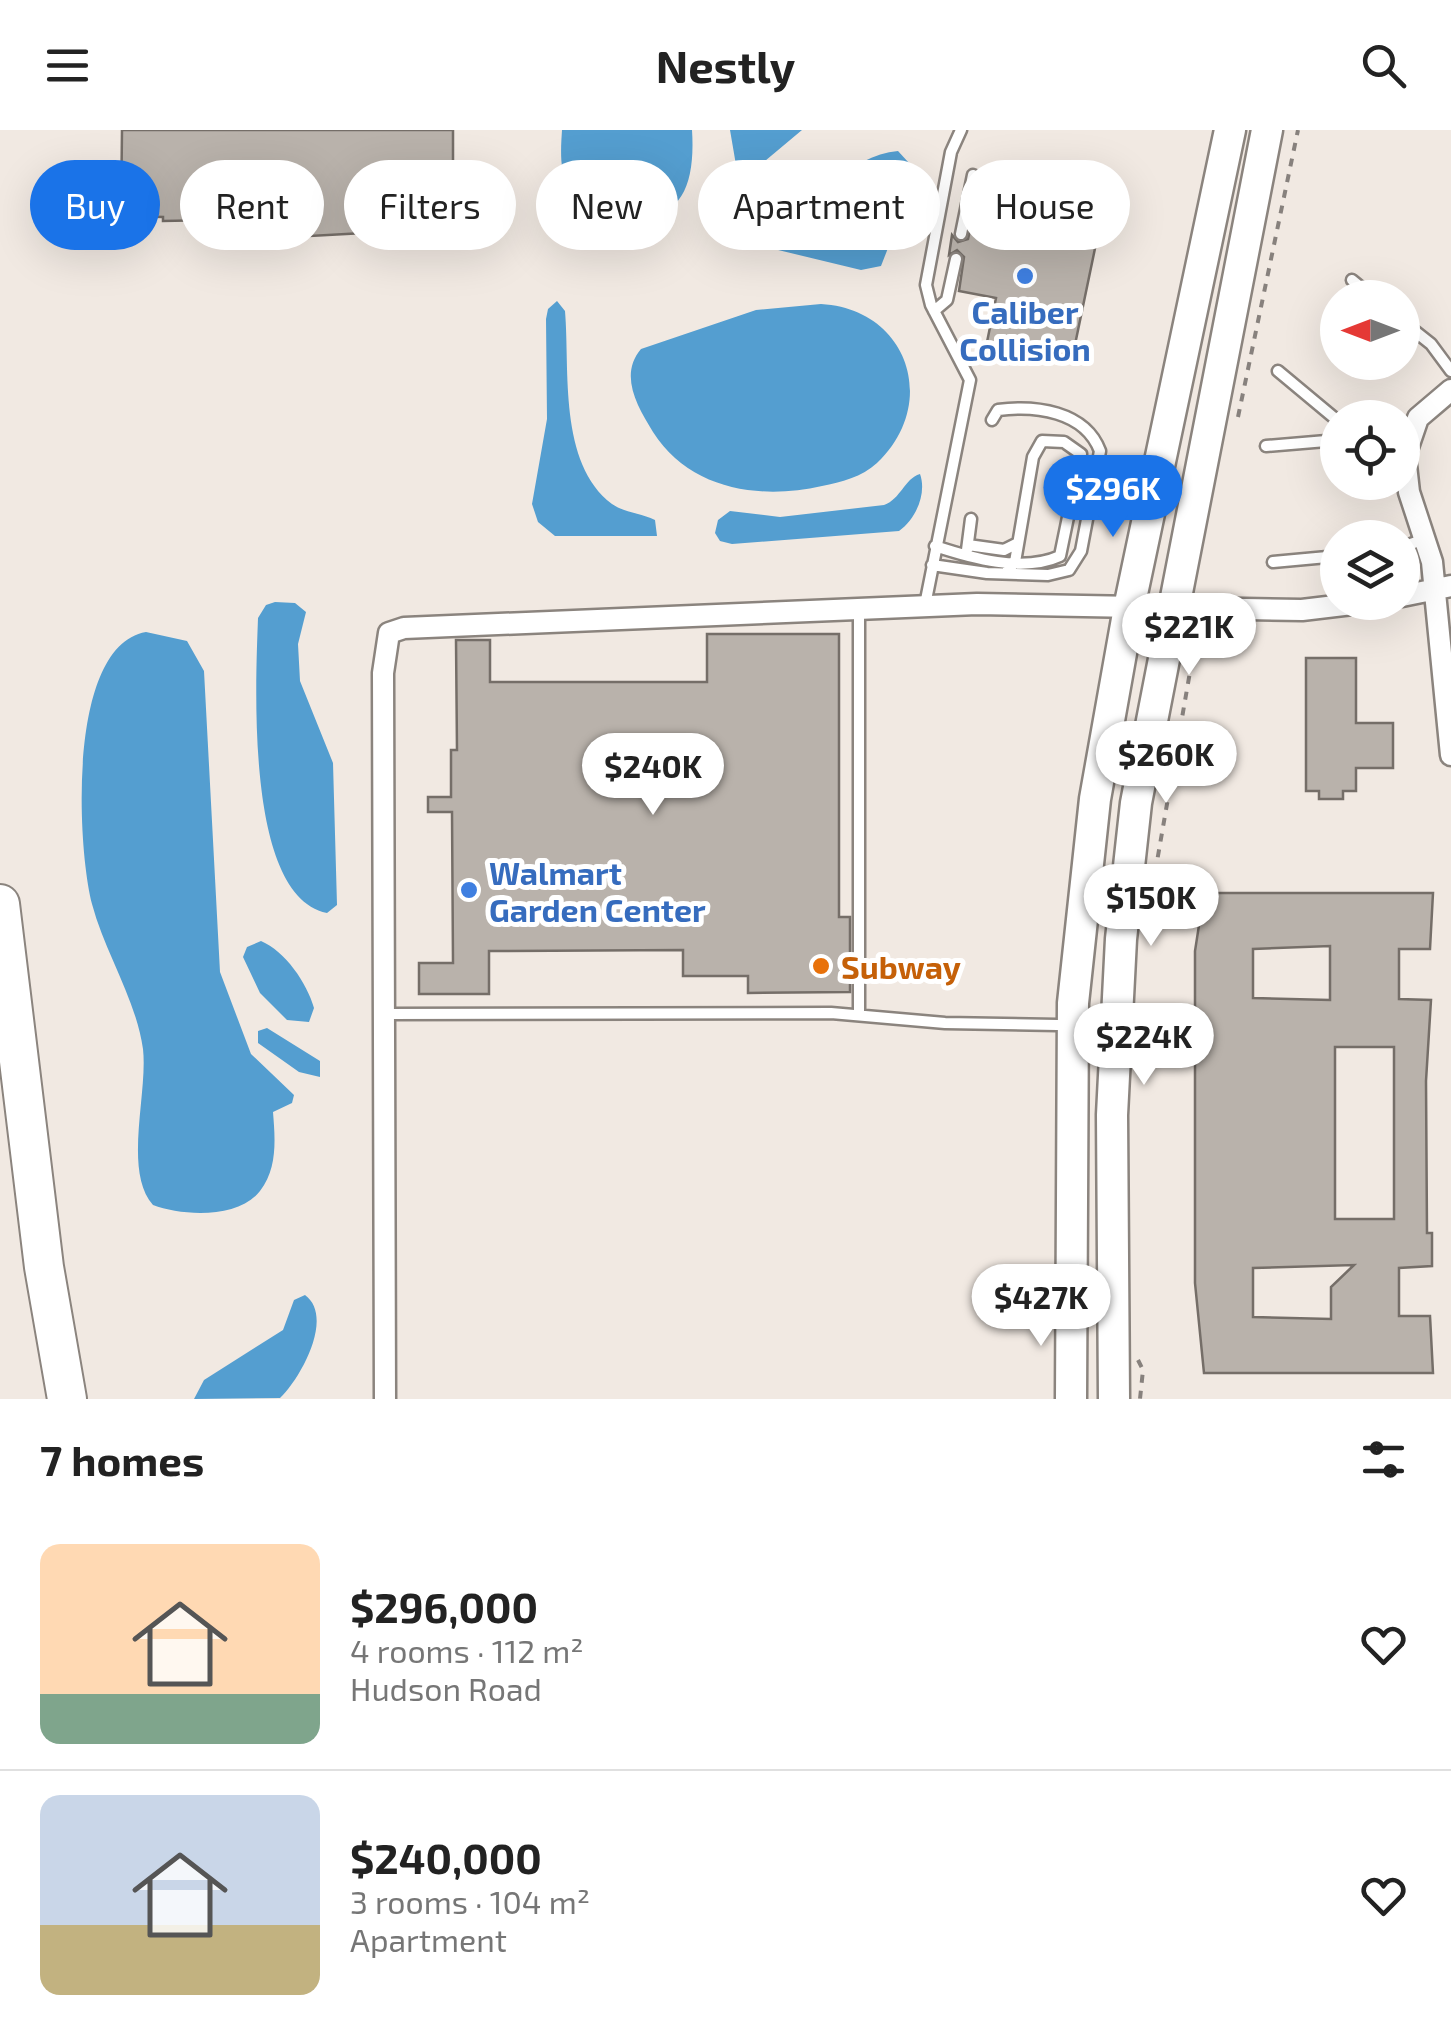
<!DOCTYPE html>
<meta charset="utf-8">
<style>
body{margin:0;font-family:"Exo 2",sans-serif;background:#f6f6f6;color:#222;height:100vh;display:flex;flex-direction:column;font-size:38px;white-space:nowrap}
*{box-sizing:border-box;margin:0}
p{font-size:32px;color:#767676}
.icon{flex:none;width:55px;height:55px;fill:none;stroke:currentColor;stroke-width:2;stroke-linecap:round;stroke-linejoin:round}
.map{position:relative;height:1269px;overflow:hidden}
.details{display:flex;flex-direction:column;background:#fff;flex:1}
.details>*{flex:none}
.hud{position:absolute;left:30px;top:30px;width:1392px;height:90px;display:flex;gap:20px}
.needle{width:65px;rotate:270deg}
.tools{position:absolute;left:1320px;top:150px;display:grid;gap:20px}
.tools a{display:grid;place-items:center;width:100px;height:100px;border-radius:50%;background:#fff;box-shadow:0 10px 40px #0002;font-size:50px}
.price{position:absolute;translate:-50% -85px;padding:0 22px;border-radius:35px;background:#fff;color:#222;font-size:32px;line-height:65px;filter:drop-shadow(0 2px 5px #0008)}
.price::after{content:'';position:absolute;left:50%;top:60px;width:30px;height:22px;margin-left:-15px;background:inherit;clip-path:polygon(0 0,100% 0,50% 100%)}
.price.active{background:#1a73e8;color:#fff}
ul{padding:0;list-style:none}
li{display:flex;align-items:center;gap:30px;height:250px;padding:0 40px}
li+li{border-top:2px solid #e0e0e0}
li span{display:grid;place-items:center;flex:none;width:280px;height:200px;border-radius:20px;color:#555}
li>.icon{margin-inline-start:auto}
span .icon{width:120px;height:120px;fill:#fffc;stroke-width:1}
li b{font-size:42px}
h2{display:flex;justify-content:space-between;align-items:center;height:120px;padding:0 40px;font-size:42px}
.pill{padding:0 35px;border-radius:45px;background:#fff;box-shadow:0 10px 40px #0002;font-size:35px;line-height:90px}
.pill.active{background:#1a73e8;color:#fff}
header{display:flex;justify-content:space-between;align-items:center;height:130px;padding:0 40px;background:#fff;font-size:45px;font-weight:700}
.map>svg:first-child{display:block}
</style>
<header><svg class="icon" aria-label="menu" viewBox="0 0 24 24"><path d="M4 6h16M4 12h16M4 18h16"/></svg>Nestly<svg class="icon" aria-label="search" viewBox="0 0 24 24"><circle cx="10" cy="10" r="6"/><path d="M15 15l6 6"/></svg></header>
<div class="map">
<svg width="1451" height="1269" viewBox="0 0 1451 1269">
<rect width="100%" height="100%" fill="#f1e9e2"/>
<path fill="#549ed0" d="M562,0H692C696,62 677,102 608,79C593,74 577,69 568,55C559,40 561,17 562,0Z
M730,0H802L759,36L746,41L736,35Z
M898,21L909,33L904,77L881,136L861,140L774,119L773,106C807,76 850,25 898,21Z
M557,171L565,181C570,240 558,333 612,374C625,383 641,383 655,390L657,406H555L538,392L532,374L547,289L546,189L548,179Z
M821,174C908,179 940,273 877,333C862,347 841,352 822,356C760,370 690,360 653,302C637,276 619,245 641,219L756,180Z
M920,344C927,363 916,389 899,401L732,414L720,411L715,403L718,390L730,381L780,387L884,375C901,369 904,349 920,344Z
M275,472L295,473L306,482L298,514L300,551L333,633L337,775L327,783C244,766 256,550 258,488L266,475Z
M146,502L187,511L204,541L220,842L251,924L294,965L292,973L273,982C275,1008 278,1038 260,1061C239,1089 182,1086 153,1075C123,1041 148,964 143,919C136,869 105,823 92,774C77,715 67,516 146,502Z
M261,811C285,821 307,853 314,878L309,892L287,890L260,863L243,827L247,817Z
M267,898L320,931V947L299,942L258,913V901Z
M305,1165C335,1187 300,1249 280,1268L194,1269L204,1250L283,1200L294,1170Z"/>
<path fill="#b9b2ab" stroke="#756e68" stroke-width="2.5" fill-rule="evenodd" d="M122,0H453V88L450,91H382V102L292,107V101H273V89L163,91V87L121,86Z
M975,79L1098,104L1072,229L987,212L996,168L959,161L964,127L957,120L949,125L952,105L958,112L968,109Z
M707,504H839V787H850V862L748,863V846H683V820L489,821V864H419V833H453L452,682H428V667H451V620H457L456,510H490V552H707Z
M1306,528H1356V593H1393V638H1356V661H1343V669H1319V661H1306Z
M1204,763H1433L1430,819H1399V869L1431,870L1426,951L1427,1103H1432V1136L1399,1138V1186H1430L1433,1243H1204L1195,1153V821ZM1330,816V870L1253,868V819ZM1335,917H1394V1089H1335ZM1354,1135L1331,1157V1189L1253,1187V1138Z"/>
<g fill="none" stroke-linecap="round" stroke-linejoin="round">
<g stroke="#8b847e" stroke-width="15">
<path id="lane" d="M961,104L973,45
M1352,150L1374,168
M934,181L947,170L956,129
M1402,191L1431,214L1451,241
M1278,241L1338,291
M1266,316L1338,310
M968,415L1004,420L1016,414
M935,416C971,428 1023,443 1060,426L1081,324L1064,312L1042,311L1033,327L1015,432L1006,443
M1402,417L1425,409
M967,420L971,389
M1273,432L1338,426
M932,435L987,443L1048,445L1069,440L1081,421L1100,321C1085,281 1035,275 998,280L992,290
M925,475L970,250L931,175L926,155L951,22L961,0
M859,480V884
M385,884L831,883L945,893L1112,896"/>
</g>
<g stroke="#8b847e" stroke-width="25">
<path id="street" d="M1451,260L1418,288L1405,326L1409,362L1432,432L1451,625
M1402,466L1451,456
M385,1269L383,543L389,503L404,498L977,474L1302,480L1369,472"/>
</g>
<g stroke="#8b847e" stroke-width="35">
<path id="secondary" d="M1071,1269L1073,873L1095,669L1129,478L1230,0
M1114,1269L1112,985L1121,809L1136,673L1267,0"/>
</g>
<g stroke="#8b847e" stroke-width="42">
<path id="highway" d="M0,774L44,1137L67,1269"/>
</g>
<path stroke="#87817d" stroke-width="4" stroke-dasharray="8 8" stroke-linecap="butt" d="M1238,287L1298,0
M1155,743L1198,496
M1138,1230L1143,1240L1140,1269"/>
<use href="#lane" stroke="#fff" stroke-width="10"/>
<use href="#street" stroke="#fff" stroke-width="20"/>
<use href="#secondary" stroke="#fff" stroke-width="30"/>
<use href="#highway" stroke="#fff" stroke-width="38"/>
</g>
<g fill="#3f7fe0" stroke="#fff" stroke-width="4">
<circle cx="1025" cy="146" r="10"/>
<circle cx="469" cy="760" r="10"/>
</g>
<circle fill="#e8710a" stroke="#fff" stroke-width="4" cx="821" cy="836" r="10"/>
<g text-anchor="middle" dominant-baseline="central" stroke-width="10" stroke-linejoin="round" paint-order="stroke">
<g font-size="32" font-weight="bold" fill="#366cbe" stroke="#fff">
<text x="1025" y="181">Caliber<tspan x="1025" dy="37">Collision</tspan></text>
<text x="489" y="742" text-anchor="start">Walmart<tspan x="489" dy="37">Garden Center</tspan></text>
</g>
<g font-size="32" font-weight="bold" fill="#c56008" stroke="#fff" text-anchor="start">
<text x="841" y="836">Subway</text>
</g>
</g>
</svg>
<div class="tools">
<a><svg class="needle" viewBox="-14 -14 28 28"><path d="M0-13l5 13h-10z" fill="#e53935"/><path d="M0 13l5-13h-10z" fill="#767676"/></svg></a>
<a><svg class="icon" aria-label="locate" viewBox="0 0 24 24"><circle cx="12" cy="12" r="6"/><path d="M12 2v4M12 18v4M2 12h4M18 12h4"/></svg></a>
<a><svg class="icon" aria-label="layers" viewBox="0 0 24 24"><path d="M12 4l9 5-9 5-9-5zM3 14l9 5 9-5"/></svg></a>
</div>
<b class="price active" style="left:1113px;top:410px">$296K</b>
<b class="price" style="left:1189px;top:548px">$221K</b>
<b class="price" style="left:1166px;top:676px">$260K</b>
<b class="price" style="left:653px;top:688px">$240K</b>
<b class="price" style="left:1151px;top:819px">$150K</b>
<b class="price" style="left:1144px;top:958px">$224K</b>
<b class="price" style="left:1041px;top:1219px">$427K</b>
<div class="hud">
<a class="pill active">Buy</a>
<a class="pill">Rent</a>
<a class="pill">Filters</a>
<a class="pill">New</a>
<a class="pill">Apartment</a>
<a class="pill">House</a>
</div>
</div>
<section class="details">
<h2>7 homes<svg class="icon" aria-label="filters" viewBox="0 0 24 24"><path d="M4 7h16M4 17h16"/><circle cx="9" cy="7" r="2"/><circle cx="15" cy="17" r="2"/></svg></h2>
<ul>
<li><span style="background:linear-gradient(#ffd9b3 75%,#7fa58c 0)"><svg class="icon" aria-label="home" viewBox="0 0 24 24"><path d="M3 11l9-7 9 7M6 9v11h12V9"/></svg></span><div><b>$296,000</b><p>4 rooms · 112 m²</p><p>Hudson Road</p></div><svg class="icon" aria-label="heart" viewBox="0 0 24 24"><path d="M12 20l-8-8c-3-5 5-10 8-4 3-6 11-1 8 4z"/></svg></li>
<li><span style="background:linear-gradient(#c9d6e8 65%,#c2b280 0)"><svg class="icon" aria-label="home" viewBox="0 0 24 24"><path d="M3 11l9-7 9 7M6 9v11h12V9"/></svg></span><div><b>$240,000</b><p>3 rooms · 104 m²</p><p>Apartment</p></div><svg class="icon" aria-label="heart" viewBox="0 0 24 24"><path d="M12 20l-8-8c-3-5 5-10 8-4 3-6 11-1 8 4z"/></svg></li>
</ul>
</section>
